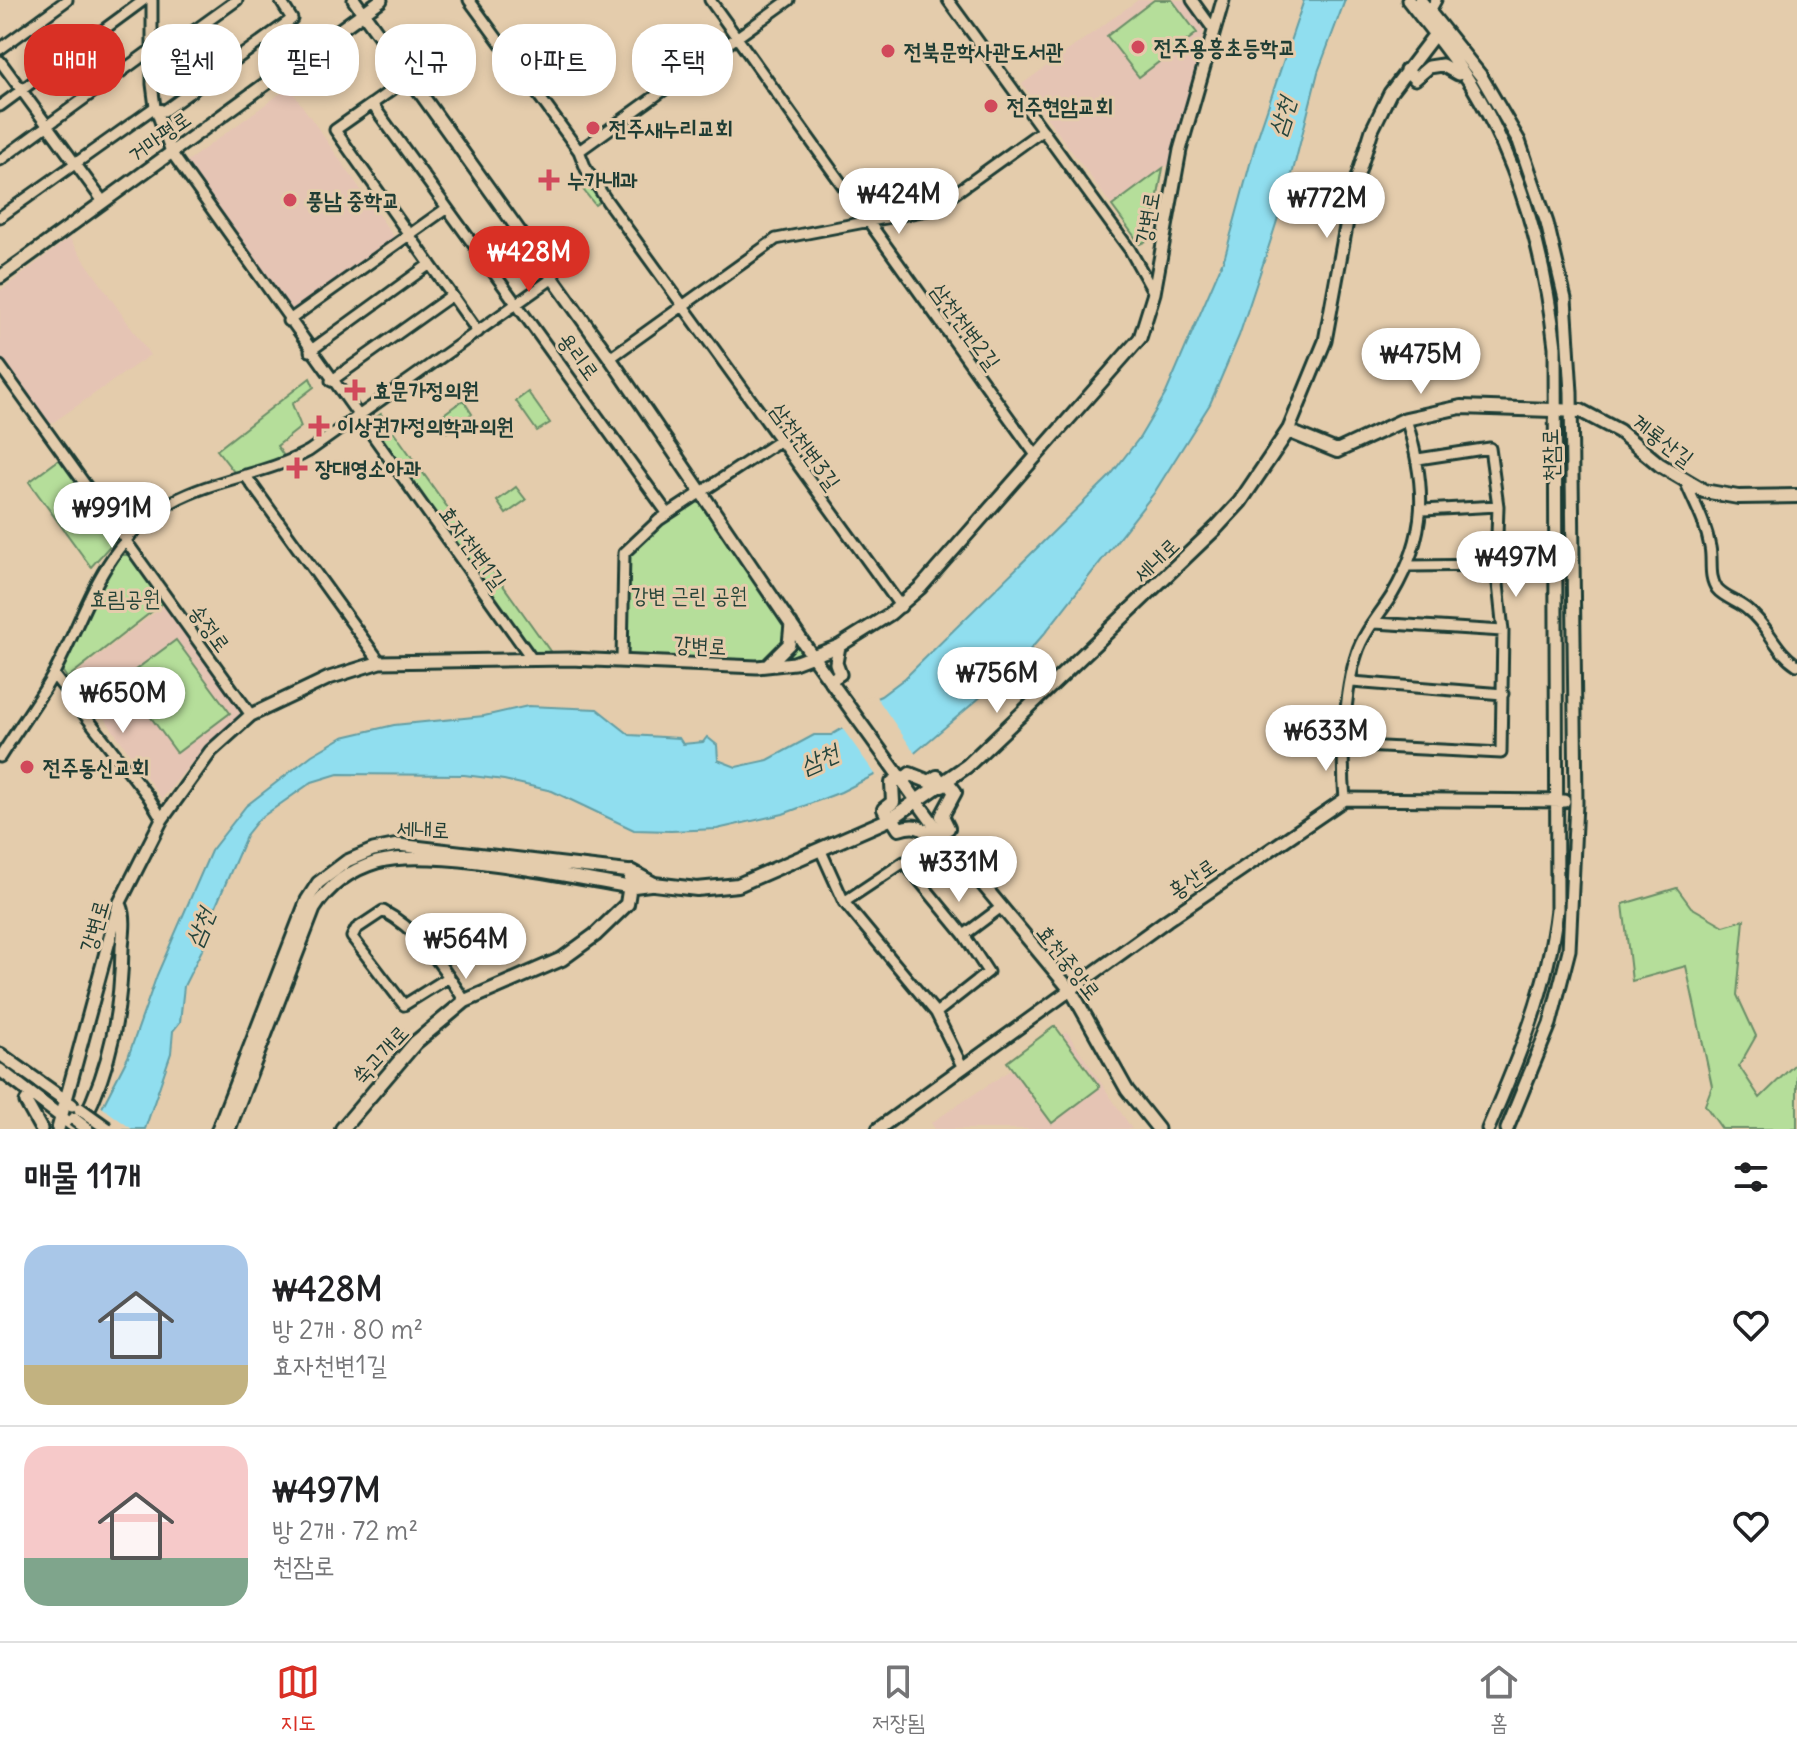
<!DOCTYPE html>
<html lang="ko">
<meta charset="utf-8">
<style>
body{margin:0;font-family:Delius,"Poor Story",sans-serif;background:#f6f6f6;color:#202124;height:100vh;display:flex;flex-direction:column;font-size:30px;white-space:nowrap}
*{box-sizing:border-box;margin:0}
p{font-size:26px;color:#757577}
.icon{flex:none;width:44px;height:44px;fill:none;stroke:currentColor;stroke-width:2;stroke-linecap:round;stroke-linejoin:round}
.map{position:relative;height:1129px;overflow:hidden}
.details{display:flex;flex-direction:column;background:#fff;flex:1}
.details>*{flex:none}
.hud{position:absolute;left:24px;top:24px;width:800px;height:72px;display:flex;gap:16px}
.price{position:absolute;translate:-50% -68px;padding:0 18px;border-radius:28px;background:#fff;color:#222;font-size:26px;line-height:52px;filter:drop-shadow(0 2px 4px #0008)}
.price::after{content:'';position:absolute;left:50%;top:48px;width:24px;height:18px;margin-left:-12px;background:inherit;clip-path:polygon(0 0,100% 0,50% 100%)}
.price.active{background:#d93025;color:#fff}
ul{padding:0;list-style:none}
li{display:flex;align-items:center;gap:24px;height:200px;padding:0 24px}
li+li{border-top:2px solid #e0e0e0}
li span{display:grid;place-items:center;flex:none;width:224px;height:160px;border-radius:24px;color:#555}
li>.icon{margin-inline-start:auto}
span .icon{width:96px;height:96px;fill:#fffc;stroke-width:1}
li b{font-size:34px}
h2{display:flex;justify-content:space-between;align-items:center;height:96px;padding:0 24px;font-size:34px}
.pill{padding:0 28px;border-radius:32px;background:#fff;box-shadow:0 4px 12px #0003;font-size:28px;line-height:72px}
.pill.active{background:#d93025;color:#fff}
.tabs{display:flex;justify-content:space-around;align-items:center;height:112px;border-top:2px solid #e0e0e0;background:#fff;font-size:22px;color:#757577}
.tabs a{display:grid;justify-items:center;gap:4px}
.tabs .active{color:#d93025}
.map>svg:first-child{display:block}
</style>
<div class="map">
<svg width="1797" height="1129" viewBox="0 0 1797 1129">
<rect width="100%" height="100%" fill="#e4ccac"/>
<filter id="ink" filterUnits="userSpaceOnUse"><feTurbulence type="fractalNoise" baseFrequency=".0125" numOctaves="2"/><feDisplacementMap in="SourceGraphic" scale="16" xChannelSelector="R" yChannelSelector="G"/><feConvolveMatrix kernelMatrix="1 2 1 2 8 2 1 2 1" color-interpolation-filters="sRGB"/></filter>
<g filter="url(#ink)">
<path fill="#e5c4b4" d="M1138,0H1185L1205,26L1172,162L1112,206L1022,84Z
M289,87L394,237L292,310L185,163Z
M69,238L150,355L48,426L0,357V291Z
M166,604L244,713L205,746L162,799L74,675Z
M1067,1032L1132,1129H935L931,1123Z"/>
<path fill="#b5de9a" stroke="#6a8e67" stroke-width="2" d="M1154,0H1172L1197,33L1139,77L1107,36Z
M1163,168L1150,239L1140,244L1112,206Z
M585,178L602,200L595,205L578,183Z
M310,378L314,387L292,404L301,427L277,446L288,462L238,477L217,450Z
M528,392L550,423L537,431L516,401Z
M463,400L472,414L447,432L437,419Z
M381,414L552,654H535L368,423Z
M60,459L117,538L91,567L29,482Z
M516,487L526,500L506,514L497,501Z
M701,492L813,657L794,663L622,660L624,553Z
M122,555H130L164,602L67,678L61,669L110,565Z
M176,640L230,713L177,753L123,679Z
M1677,888L1691,907L1724,926L1744,920L1737,995L1756,1036L1739,1066L1760,1098L1797,1062V1129H1722L1705,1105L1712,1086L1686,966L1632,981L1623,904Z
M1055,1026L1100,1087L1052,1123L1007,1062Z"/>
<path fill="#90deef" stroke="#639ea4" stroke-width="2" d="M1304,0H1345L1318,72L1293,171L1266,255L1239,336L1210,404L1154,493L1044,634L1010,672L910,757L841,792L783,814L717,829L671,831L634,830L552,791L504,780L464,775L338,774L312,782L259,819L247,834L205,931L209,936L184,986L180,1022L173,1031L171,1053L145,1129H91L128,1057L157,975L211,851L246,806L312,755L343,737L394,725L484,716L528,706L597,709L630,735L679,738L683,744L703,742L707,737L717,745L718,760L736,767L768,760L814,735H831L843,728L852,708L881,696L905,678L1110,476L1140,437L1166,393L1225,256L1256,142Z"/>
<path fill="#e4ccac" d="M875,695L917,756L878,778L840,725L849,705Z
M99,1105L132,1129H87Z"/>
<g fill="none" stroke-linecap="round" stroke-linejoin="round">
<g stroke="#1f3d34" stroke-width="15">
<path id="minor" d="M152,0V84L155,107L171,152L532,659
M469,0L579,151L586,169L607,201L901,607
M710,0L1035,454
M948,0L1130,250L1154,293
M1192,0L1213,29
M1429,13L1436,0
M0,49L67,0
M155,59L237,0
M0,61L102,200
M410,77L372,104L668,514
M372,104L335,130L478,332
M0,106L144,0
M579,151L789,0
M0,160L155,47
M0,217L155,107L164,111L292,19L280,0
M288,321L447,208
M310,351L430,264
M610,358L776,239L933,209L1043,130
M0,366L251,715
M331,381L452,295
M245,475L380,662
M1686,483C1695,505 1706,523 1710,547C1713,561 1708,576 1717,589C1724,598 1740,602 1748,610C1769,626 1774,650 1797,665
M1423,510L1498,506
M1409,566L1496,565
M1375,623L1503,631
M622,660L624,553L659,520L779,441
M53,674L148,796L162,819
M1352,682L1503,694
M1343,745L1501,753L1503,631L1496,565L1498,506L1490,448L1418,459
M0,757C17,730 37,703 53,675C89,608 101,543 172,502C216,478 266,475 309,451L553,278
M1345,799C1341,758 1344,692 1357,653C1363,633 1381,613 1392,595C1428,534 1427,486 1406,419
M821,851L844,902L936,1013L963,1068
M844,902L904,862L964,935L988,972L936,1013
M964,935L1000,908
M449,977L404,1005L352,937L356,929L383,911C421,931 442,967 465,1001"/>
</g>
<g stroke="#1f3d34" stroke-width="17">
<path id="tertiary" d="M354,0L610,358L813,657L940,833L1072,992L1127,1090L1158,1129
M1408,0C1429,27 1452,55 1471,84C1519,163 1545,256 1555,347L1557,909C1548,988 1519,1057 1488,1129
M1420,0L1481,76L1519,141L1547,223L1565,299L1571,392L1576,803L1569,950L1550,1024L1507,1129
M1406,70L1415,79L1429,67L1442,65L1458,74
M0,277L381,0
M1288,431L1325,341L1352,194L1372,130L1390,93L1438,30
M767,666L789,644L791,624
M831,680L840,674L836,663L839,646
M0,1054L72,1105
M0,1070L77,1129
M31,1095L26,1102L41,1129
M83,1121C111,1066 121,1011 122,948C123,935 126,918 121,906
M58,1129L119,904L162,819L211,751L251,715L329,678L380,662L570,659L757,667L794,663L839,646L890,614L921,587L1140,338L1154,293L1180,150L1223,0
M218,1129L307,900L318,883L347,861L373,850L398,845L632,872
M229,1129L314,909C329,885 350,870 377,862C432,847 570,877 630,887L654,884
M878,1129L1167,920L1345,799L1564,801"/>
</g>
<g stroke="#1f3d34" stroke-width="18">
<path id="secondary" d="M904,779L910,774L930,782L937,777L942,786
M892,818L899,829C914,824 922,826 933,838L948,828L942,816L955,792L948,783
M889,819L884,809L893,802L892,783L902,777
M342,1129L416,1042L465,1001L562,959L595,935L627,904L632,872L654,884L697,889L738,885L892,818L967,766L1216,528L1240,502L1288,431L1337,451L1406,419L1461,407L1581,411L1619,431L1660,465L1704,491L1738,497L1797,496"/>
</g>
<use href="#minor" stroke="#e4ccac" stroke-width="9"/>
<use href="#tertiary" stroke="#e4ccac" stroke-width="11"/>
<use href="#secondary" stroke="#e4ccac" stroke-width="12"/>
<g stroke="#1f3d34" stroke-width="17" stroke-linecap="butt">
<path id="tertiary-bridge" d="M80,1109L108,1129
M74,1119L87,1129"/>
</g>
<use href="#tertiary-bridge" stroke="#e4ccac" stroke-width="11"/>
</g>
</g>
<g fill="#d1495b" stroke="#e4ccac" stroke-width="3">
<circle cx="1138" cy="47" r="8"/>
<circle cx="888" cy="51" r="8"/>
<circle cx="991" cy="106" r="8"/>
<circle cx="593" cy="128" r="8"/>
<path d="M545 168h8v8h8v8h-8v8h-8v-8h-8v-8h8z"/>
<circle cx="290" cy="200" r="8"/>
<path d="M351 378h8v8h8v8h-8v8h-8v-8h-8v-8h8z"/>
<path d="M315 414h8v8h8v8h-8v8h-8v-8h-8v-8h8z"/>
<path d="M293 456h8v8h8v8h-8v8h-8v-8h-8v-8h8z"/>
<circle cx="27" cy="767" r="8"/>
</g>
<g text-anchor="middle" dominant-baseline="central" stroke-width="6" stroke-linejoin="round" paint-order="stroke">
<g font-size="22" font-weight="bold" fill="#1f3d34" stroke="#e4ccac" text-anchor="start">
<text x="1154" y="47">전주용흥초등학교</text>
<text x="904" y="51">전북문학사관도서관</text>
<text x="1007" y="106">전주현암교회</text>
<text x="609" y="128">전주새누리교회</text>
<text x="567" y="180">누가내과</text>
<text x="306" y="200">풍남 중학교</text>
<text x="373" y="390">효문가정의원</text>
<text x="337" y="426">이상권가정의학과의원</text>
<text x="315" y="468">장대영소아과</text>
<text x="43" y="767">전주동신교회</text>
</g>
<g font-size="22" fill="#1f3d34" stroke="#e4ccac">
<text transform="translate(159 136) rotate(-35)">거마평로</text>
<text transform="translate(1147 218) rotate(-80)">강변로</text>
<text transform="translate(966 326) rotate(54)">삼천천변2길</text>
<text transform="translate(579 356) rotate(54)">용리로</text>
<text transform="translate(1663 440) rotate(37)">계룡산길</text>
<text transform="translate(806 446) rotate(54)">삼천천변3길</text>
<text transform="translate(1550 455) rotate(-91)">천잠로</text>
<text transform="translate(473 547) rotate(54)">효자천변1길</text>
<text transform="translate(1156 560) rotate(-44)">세내로</text>
<text transform="translate(210 628) rotate(54)">송정로</text>
<text transform="translate(700 645) rotate(3)">강변로</text>
<text transform="translate(423 829) rotate(2)">세내로</text>
<text transform="translate(1192 878) rotate(-35)">홍산로</text>
<text transform="translate(94 926) rotate(-74)">강변로</text>
<text transform="translate(1069 962) rotate(52)">효천중앙로</text>
<text transform="translate(380 1054) rotate(-47)">쑥고개로</text>
</g>
<g font-size="22" fill="#264539" stroke="#e4ccac">
<text x="689" y="595">강변 근린 공원</text>
<text x="125" y="598">효림공원</text>
</g>
<g font-size="24" font-style="italic" fill="#25453d" stroke="#e4ccac">
<text transform="translate(1281 116) rotate(-72)">삼천</text>
<text transform="translate(819 758) rotate(-24)">삼천</text>
<text transform="translate(199 927) rotate(-67)">삼천</text>
</g>
</g>
</svg>
<b class="price" style="left:899px;top:236px">₩424M</b>
<b class="price" style="left:1327px;top:240px">₩772M</b>
<b class="price active" style="left:529px;top:294px">₩428M</b>
<b class="price" style="left:1421px;top:396px">₩475M</b>
<b class="price" style="left:112px;top:550px">₩991M</b>
<b class="price" style="left:1516px;top:599px">₩497M</b>
<b class="price" style="left:997px;top:715px">₩756M</b>
<b class="price" style="left:123px;top:735px">₩650M</b>
<b class="price" style="left:1326px;top:773px">₩633M</b>
<b class="price" style="left:959px;top:904px">₩331M</b>
<b class="price" style="left:466px;top:981px">₩564M</b>
<div class="hud">
<a class="pill active">매매</a>
<a class="pill">월세</a>
<a class="pill">필터</a>
<a class="pill">신규</a>
<a class="pill">아파트</a>
<a class="pill">주택</a>
</div>
</div>
<section class="details">
<h2>매물 11개<svg class="icon" aria-label="filters" viewBox="0 0 24 24"><path d="M4 7h16M4 17h16"/><circle cx="9" cy="7" r="2"/><circle cx="15" cy="17" r="2"/></svg></h2>
<ul>
<li><span style="background:linear-gradient(#a9c7e8 75%,#c2b280 0)"><svg class="icon" aria-label="home" viewBox="0 0 24 24"><path d="M3 11l9-7 9 7M6 9v11h12V9"/></svg></span><div><b>₩428M</b><p>방 2개 · 80 m²</p><p>효자천변1길</p></div><svg class="icon" aria-label="heart" viewBox="0 0 24 24"><path d="M12 20l-8-8c-3-5 5-10 8-4 3-6 11-1 8 4z"/></svg></li>
<li><span style="background:linear-gradient(#f6c9c9 70%,#7fa58c 0)"><svg class="icon" aria-label="home" viewBox="0 0 24 24"><path d="M3 11l9-7 9 7M6 9v11h12V9"/></svg></span><div><b>₩497M</b><p>방 2개 · 72 m²</p><p>천잠로</p></div><svg class="icon" aria-label="heart" viewBox="0 0 24 24"><path d="M12 20l-8-8c-3-5 5-10 8-4 3-6 11-1 8 4z"/></svg></li>
</ul>
</section>
<nav class="tabs">
<a class="active"><svg class="icon" aria-label="map" viewBox="0 0 24 24"><path d="M3 6l6-2 6 2 6-2v14l-6 2-6-2-6 2zM9 4v14M15 6v14"/></svg>지도</a>
<a><svg class="icon" aria-label="saved" viewBox="0 0 24 24"><path d="M7 4h10v16l-5-4-5 4z"/></svg>저장됨</a>
<a><svg class="icon" aria-label="home" viewBox="0 0 24 24"><path d="M3 11l9-7 9 7M6 9v11h12V9"/></svg>홈</a>
</nav>
